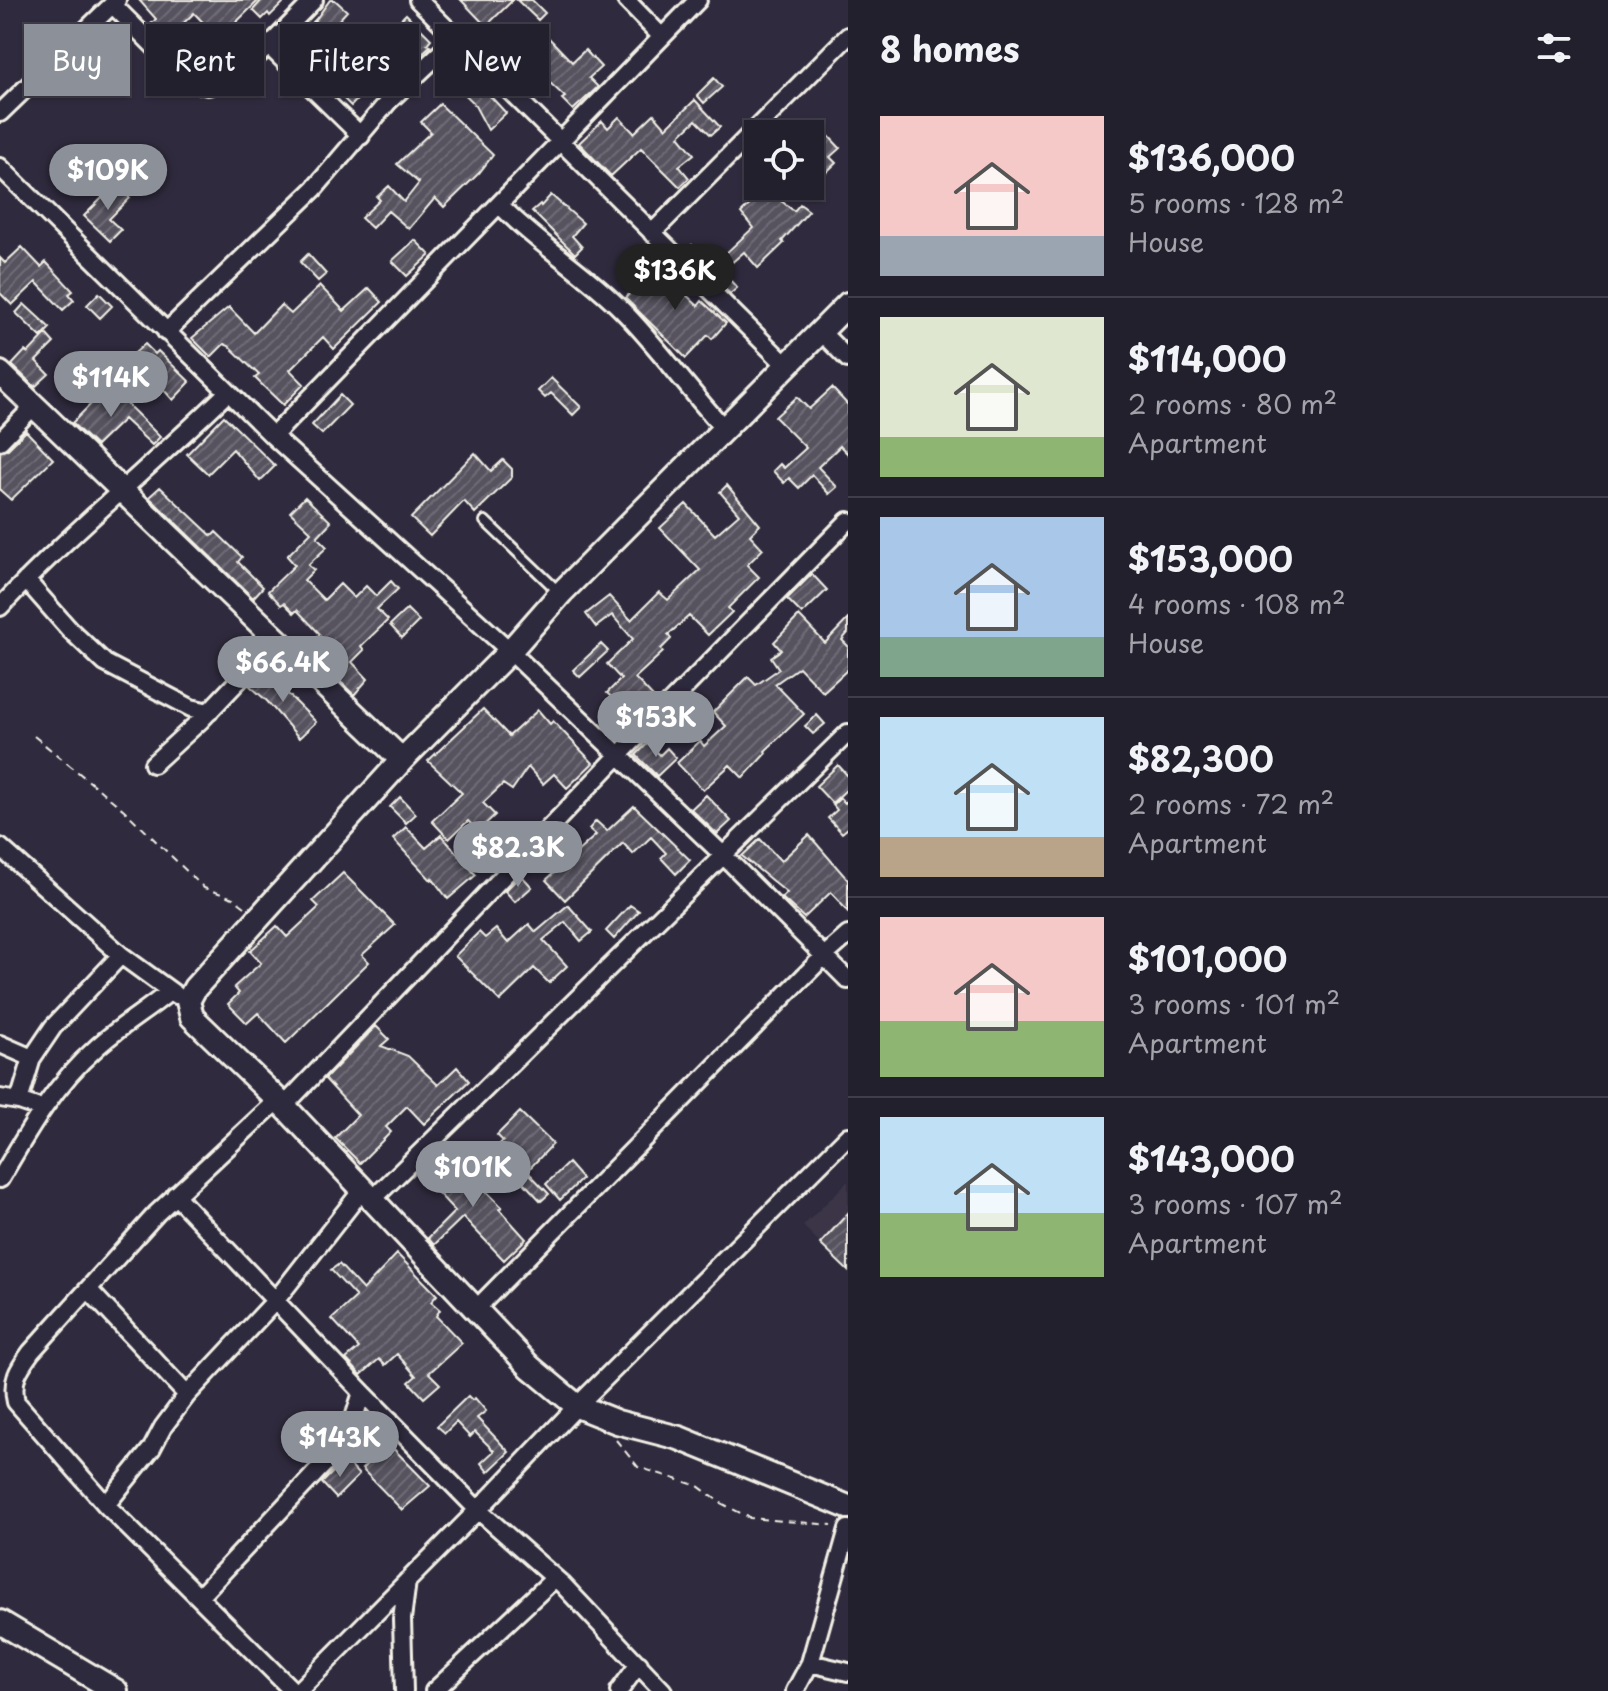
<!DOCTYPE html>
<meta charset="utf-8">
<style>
body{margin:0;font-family:"Playpen Sans",sans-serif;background:#2b2836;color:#f1f3f6;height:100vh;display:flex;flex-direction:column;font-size:30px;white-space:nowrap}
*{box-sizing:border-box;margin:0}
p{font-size:26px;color:#a3a3aa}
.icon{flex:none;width:44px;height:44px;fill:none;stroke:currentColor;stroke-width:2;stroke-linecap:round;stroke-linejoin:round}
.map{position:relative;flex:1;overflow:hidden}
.details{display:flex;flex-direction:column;background:#23202e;width:760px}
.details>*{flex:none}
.guide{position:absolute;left:24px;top:24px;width:704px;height:72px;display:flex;gap:16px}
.controls{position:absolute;left:744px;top:120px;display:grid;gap:16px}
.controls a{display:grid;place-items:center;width:80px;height:80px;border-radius:0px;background:#23202e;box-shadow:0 2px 6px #0004,0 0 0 2px #403e4a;font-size:40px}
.price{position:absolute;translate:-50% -68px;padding:0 18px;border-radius:28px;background:#8c9099;color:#fff;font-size:26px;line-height:52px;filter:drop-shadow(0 2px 4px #0008)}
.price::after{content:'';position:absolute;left:50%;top:48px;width:24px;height:18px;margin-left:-12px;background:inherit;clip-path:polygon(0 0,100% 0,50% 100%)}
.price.current{background:#222;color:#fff}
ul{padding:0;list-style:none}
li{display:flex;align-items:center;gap:24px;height:200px;padding:0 32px}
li+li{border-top:2px solid #403e4a}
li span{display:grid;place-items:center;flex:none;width:224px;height:160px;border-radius:0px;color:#555}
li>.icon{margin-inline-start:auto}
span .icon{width:96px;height:96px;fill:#fffc;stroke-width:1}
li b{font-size:34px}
h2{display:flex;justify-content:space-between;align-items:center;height:96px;padding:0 32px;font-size:34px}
.tag{padding:0 28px;border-radius:0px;background:#23202e;box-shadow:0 2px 6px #0004,0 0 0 2px #403e4a;font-size:28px;line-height:72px}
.tag.current{background:#8c9099;color:#fff}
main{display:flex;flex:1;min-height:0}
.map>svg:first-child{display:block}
</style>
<main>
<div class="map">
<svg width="848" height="1691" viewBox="0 0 848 1691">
<defs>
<pattern id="building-hatch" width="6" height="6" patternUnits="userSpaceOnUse" patternTransform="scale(2)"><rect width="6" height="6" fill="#56525f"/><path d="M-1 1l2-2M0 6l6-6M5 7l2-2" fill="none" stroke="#6f6b76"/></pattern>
</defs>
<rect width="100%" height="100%" fill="#2f2a3d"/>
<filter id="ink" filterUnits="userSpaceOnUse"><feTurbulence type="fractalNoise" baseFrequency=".0125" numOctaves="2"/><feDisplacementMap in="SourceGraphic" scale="16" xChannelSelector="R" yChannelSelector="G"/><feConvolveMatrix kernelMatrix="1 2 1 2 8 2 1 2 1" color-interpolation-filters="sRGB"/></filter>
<g filter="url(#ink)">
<path fill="#3b3647" d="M848,1181V1271L803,1226Z"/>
<path fill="url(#building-hatch)" stroke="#f4f1e8" stroke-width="2" d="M139,0H259L219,39L194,13L166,40L151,24L156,19Z
M262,0H286L270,16L268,13L262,19L253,10Z
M330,0H335L347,11L336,23L357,52L375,34L381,39L406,14L431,39L427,44L430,46L419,56L401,38L365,72L345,51L319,79L298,59L305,52L294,41L316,19Z
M461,0H513L486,26Z
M517,0H532L545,13L538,20Z
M492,31L511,51L498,63L478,44Z
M545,34L572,62L585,50L601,67L589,78L598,87L573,110L562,99L565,97L547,80L542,84L520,58Z
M359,70L372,84L351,106L337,92Z
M466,70L506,113L488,130L473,102L453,83Z
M714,78L722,87L704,103L697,95Z
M695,100L720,127L711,135L696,120L679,136L694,154L679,166L689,178L680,187L641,148L611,176L579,143L602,121L608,128L619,117L634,133L654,114L666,128Z
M440,104L493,155L479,173L444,207L435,198L409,229L388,211L372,228L361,218L380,200L377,197L389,186L404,202L419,183L397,164L431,132L421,122Z
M824,131L840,148L830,157L836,163L819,179L810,170V144Z
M116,184L130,198L109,219L121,230L110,241L84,216Z
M770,186H786L775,196L794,211L800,204L809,211L782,241L784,243L758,268L744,252L722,271L737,288L730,294L707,271L753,228L741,213Z
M551,195L583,223L572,236L582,247L575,254L532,211L540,204L541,206Z
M415,240L430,255L407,276L392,261Z
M692,245L709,261L703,267L686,251Z
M22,247L41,267L46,262L73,291L69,294L74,300L63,310L36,282L12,305L0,293V258L5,263Z
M308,254L326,274L318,281L300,262Z
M667,264L687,285L681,290L698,306L702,301L726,323L712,339L708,335L686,358L625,298L640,284L643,287Z
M320,286L344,311L369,288L382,302L334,349L323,337L290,370L304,384L283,405L255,378L259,375L229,346L224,344L211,357L192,338L229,307L254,333L281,305L291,314Z
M99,293L112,306L100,318L87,305Z
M24,304L50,328L41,337L16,313Z
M46,334L54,343L36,361L49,374L35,387L12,365L25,351L28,353Z
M145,344L155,354L158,351L190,382L173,400L152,377L149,380L128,359Z
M551,378L581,407L573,415L551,393L545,398L538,391Z
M109,386L160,437L152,445L124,419L96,446L72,423Z
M832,388L848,405V454L840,446L818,467L837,487L829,494L812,475L799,488L789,478L784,483L773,471L780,464L784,468L806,448L775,417L797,397L809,409Z
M340,395L350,405L322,434L312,425Z
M224,416L275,466L260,481L233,449L208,474L187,454Z
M26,431L53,459L11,500L0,490V452L8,449Z
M475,453L491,471L503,460L512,469V477L475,513L464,501L430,536L411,518Z
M727,485L760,525L750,535L763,549L747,565L759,577L728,608L732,612L708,635L689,616L668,635L671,639L661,649L663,652L635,678L654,698L628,723L621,715L626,711L607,693L621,679L607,664L633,639L612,615L596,627L586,614L609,596L631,620L659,592L668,600L700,570L660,528L686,504L715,535L739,514L720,492Z
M160,487L212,536L216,532L242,557L238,562L263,587L253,598L149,497Z
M305,497L331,522L317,537L327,547L308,565L314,570L304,580L324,600L340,584L354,598L366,586L376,596L391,581L398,589L377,609L388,620L361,646L364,650L352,662L368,679L354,695L306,648L320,634L297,610L294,613L284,603L281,605L268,591L295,565L287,556L311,532L290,512Z
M812,574L827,590L802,614L787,599Z
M407,609L419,621L402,638L390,625Z
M799,616L825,643L848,619V633L842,640L848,646V669L823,692L799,667L775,684L804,714L765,751L766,753L743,778L730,765L703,790L677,763L700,741L704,746L726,726L713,712L748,677L756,685L779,669L771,657L781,650L774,642Z
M601,644L608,651L580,677L573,670Z
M264,670L316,722L299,738L267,701L249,685Z
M483,709L509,736L538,710L550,724L553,721L593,763L567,788L554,774L543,784L528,767L512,790L503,784L483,803L495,815L478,831L468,821L449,839L432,821L462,793L428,761Z
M817,715L825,724L813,734L805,726Z
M648,743L660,755L667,748L676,758L657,776L636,755Z
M838,765L848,776V788L832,803L816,786Z
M706,795L731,821L717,834L691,809Z
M400,797L416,814L406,823L390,807Z
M840,798L845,803L848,800V828L842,833L828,818L837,810L833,805Z
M634,806L690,860L676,874L661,858L666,853L651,837L633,854L623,843L565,900L546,880L596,835L589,829L596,821L607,831Z
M406,827L426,848L441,835L476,875L448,899L432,878L431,880L393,839Z
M809,835L848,880V912L831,892L804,918L782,898L787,893L742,856L760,839L781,861Z
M343,873L395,925L362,955L369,962L286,1043L258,1013L247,1023L228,1004L239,993L234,987L261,963L250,951L277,926L287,937L319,907L313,901Z
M521,875L532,887L515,902L505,891Z
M568,905L592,932L581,941L565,922L543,940L567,966L549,983L534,968L500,1001L455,956L479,932L485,938L496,929L508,943L529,924L536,932Z
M630,905L639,911L614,939L606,931Z
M376,1026L389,1039L381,1046L408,1056L438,1085L457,1067L469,1081L424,1124L407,1106L386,1127L391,1132L360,1163L335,1138L358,1115L325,1079Z
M520,1112L553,1144L527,1171L549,1194L541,1201L510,1168L508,1170L491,1152L503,1141L497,1135Z
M450,1154L477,1188L480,1185L502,1207L499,1209L526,1239L504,1260L463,1217L434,1245L428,1238L455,1211L424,1178Z
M568,1163L582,1179L560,1200L546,1184Z
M848,1213V1271L820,1244Z
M397,1254L437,1295L431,1302L440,1310L436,1316L462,1343L429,1373L440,1384L424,1398L409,1382L416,1376L397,1354L385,1365L379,1359L361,1375L346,1359L359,1348L332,1319L356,1297L331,1270L339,1264L363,1290Z
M468,1396L472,1400L475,1398L486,1411L477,1418L509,1452L488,1472L481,1463L494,1451L475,1432L470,1437L456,1422L445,1433L437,1426Z
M378,1433L430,1486L402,1510L362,1469L381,1450L367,1436Z
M345,1460L359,1475L336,1498L322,1483Z"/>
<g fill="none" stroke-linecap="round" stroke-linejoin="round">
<g stroke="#f4f1e8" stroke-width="14">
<path id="lane" d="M485,521L560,593"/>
</g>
<g stroke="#f4f1e8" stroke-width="22">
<path id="street" d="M418,0L786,365
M626,0L661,36
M113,5L189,81L208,86L228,80L269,46L314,0
M269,46L361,136
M0,113L117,0
M0,167L273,436L510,651L724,856L848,980
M500,205C537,244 584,271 622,310C659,347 688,390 724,428
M652,233L848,36
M166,332L314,189L388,102L455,39
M821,332L848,359
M273,436L698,0
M0,441L33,407
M26,580L69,629L105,663L191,708L209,712
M0,607C72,531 153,465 228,392
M153,764L201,720L276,641
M0,847L121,955L176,995
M0,1044L32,1058
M0,1098L19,1101L42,1109
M278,1100L157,1213L31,1352C18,1370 11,1380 16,1402L106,1505L293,1691
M19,1101L32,1058L53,1027L121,955
M284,1106L618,756L848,521
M0,1179C27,1133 54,1085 95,1049C117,1028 145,1012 169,992
M175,1195L362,1392L478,1510L563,1585L663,1691
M373,1199L848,733
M88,1289L187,1395
M476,1309L823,957L848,935
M350,1431L368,1423L390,1420
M106,1505L152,1448L163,1427L187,1395L276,1300L362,1190
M200,1596L325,1463L350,1431L362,1392
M810,1663L848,1672
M298,1691L478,1510L577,1406L848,1136
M404,1691L402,1619L407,1581
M434,1691L555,1578
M619,1691L639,1664
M795,1691L810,1663L848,1529"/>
</g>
<g stroke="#f4f1e8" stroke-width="28">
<path id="secondary" d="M848,304L561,593L510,651L402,760L195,988L188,1001L192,1017L284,1106L530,1367L577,1406L617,1422L679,1438L848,1507
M0,373L402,760
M0,1622L116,1691"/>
</g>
<path stroke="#f4f1e8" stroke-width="2" stroke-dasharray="8 6" stroke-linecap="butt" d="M34,736L124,810L204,888L233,898L245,907
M616,1440L638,1467L698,1486L721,1503L750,1518L832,1525"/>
<use href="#lane" stroke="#2f2a3d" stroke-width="8"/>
<use href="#street" stroke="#2f2a3d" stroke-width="16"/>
<use href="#secondary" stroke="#2f2a3d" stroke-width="22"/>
</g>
</g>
</svg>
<div class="controls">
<a><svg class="icon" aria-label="locate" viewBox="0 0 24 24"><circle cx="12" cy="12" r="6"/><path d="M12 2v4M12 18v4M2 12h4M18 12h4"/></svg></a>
</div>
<b class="price" style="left:108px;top:212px">$109K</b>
<b class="price current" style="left:675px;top:312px">$136K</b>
<b class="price" style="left:111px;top:419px">$114K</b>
<b class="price" style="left:283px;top:704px">$66.4K</b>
<b class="price" style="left:656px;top:759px">$153K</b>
<b class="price" style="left:518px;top:889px">$82.3K</b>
<b class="price" style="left:473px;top:1209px">$101K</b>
<b class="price" style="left:340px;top:1479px">$143K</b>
<div class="guide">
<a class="tag current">Buy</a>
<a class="tag">Rent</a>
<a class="tag">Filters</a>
<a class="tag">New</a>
</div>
</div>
<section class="details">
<h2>8 homes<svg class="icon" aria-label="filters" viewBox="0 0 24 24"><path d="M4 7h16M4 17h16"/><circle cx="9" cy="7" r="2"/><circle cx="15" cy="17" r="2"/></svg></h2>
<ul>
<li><span style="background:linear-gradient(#f6c9c9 75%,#9aa5b1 0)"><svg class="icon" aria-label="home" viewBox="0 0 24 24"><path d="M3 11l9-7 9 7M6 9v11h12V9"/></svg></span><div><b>$136,000</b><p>5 rooms · 128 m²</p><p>House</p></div></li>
<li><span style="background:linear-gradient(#dfe7d0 75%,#8fb573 0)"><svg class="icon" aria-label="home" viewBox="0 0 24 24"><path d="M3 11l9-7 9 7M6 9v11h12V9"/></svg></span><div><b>$114,000</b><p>2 rooms · 80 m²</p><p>Apartment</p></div></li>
<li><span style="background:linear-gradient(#a9c7e8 75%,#7fa58c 0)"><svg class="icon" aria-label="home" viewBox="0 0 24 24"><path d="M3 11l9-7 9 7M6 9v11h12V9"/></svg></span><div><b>$153,000</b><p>4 rooms · 108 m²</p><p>House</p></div></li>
<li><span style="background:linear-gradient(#bfe0f5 75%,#b9a48a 0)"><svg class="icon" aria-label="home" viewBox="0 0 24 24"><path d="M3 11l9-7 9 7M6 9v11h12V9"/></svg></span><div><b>$82,300</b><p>2 rooms · 72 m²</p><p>Apartment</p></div></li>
<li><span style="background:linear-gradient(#f6c9c9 65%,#8fb573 0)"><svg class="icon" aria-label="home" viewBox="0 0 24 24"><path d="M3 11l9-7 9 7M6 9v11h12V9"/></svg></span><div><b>$101,000</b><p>3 rooms · 101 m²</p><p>Apartment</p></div></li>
<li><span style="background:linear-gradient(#bfe0f5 60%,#8fb573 0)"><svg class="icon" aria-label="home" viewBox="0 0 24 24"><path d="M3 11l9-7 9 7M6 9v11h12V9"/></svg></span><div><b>$143,000</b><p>3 rooms · 107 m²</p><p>Apartment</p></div></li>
</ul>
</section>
</main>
